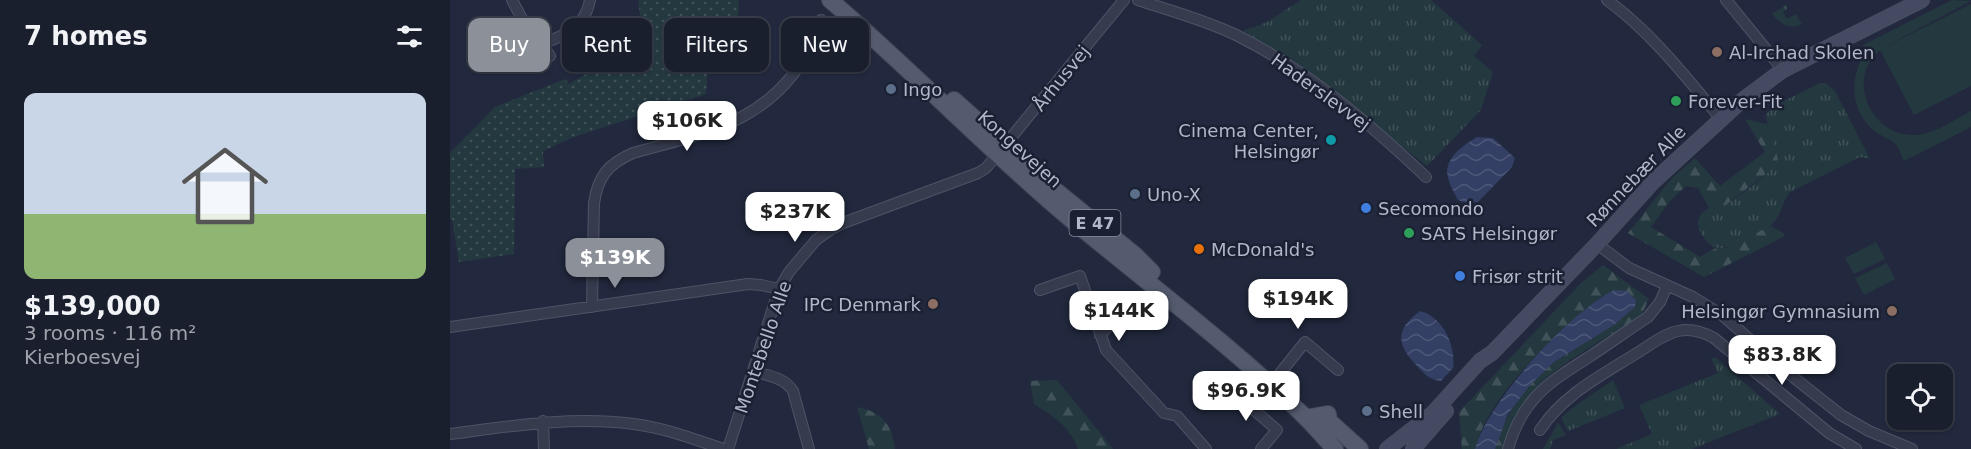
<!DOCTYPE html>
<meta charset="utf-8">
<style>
body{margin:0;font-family:"DejaVu Sans",sans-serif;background:#232736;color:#f1f3f6;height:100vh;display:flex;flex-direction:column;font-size:22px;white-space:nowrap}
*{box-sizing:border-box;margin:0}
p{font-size:20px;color:#9fa2aa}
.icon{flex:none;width:33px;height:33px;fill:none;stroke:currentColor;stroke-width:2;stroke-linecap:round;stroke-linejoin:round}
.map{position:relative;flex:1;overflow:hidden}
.side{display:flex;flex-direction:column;background:#1a1f2e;width:450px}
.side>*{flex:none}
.banner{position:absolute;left:18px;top:18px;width:570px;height:54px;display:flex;gap:12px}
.fabs{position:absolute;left:1437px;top:364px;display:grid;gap:12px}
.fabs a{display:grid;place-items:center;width:66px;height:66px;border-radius:12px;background:#1a1f2e;box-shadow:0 2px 4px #0004,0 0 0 2px #383d4a;font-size:30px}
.price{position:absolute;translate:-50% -51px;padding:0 14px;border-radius:12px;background:#fff;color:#222;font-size:20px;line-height:39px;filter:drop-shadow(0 2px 3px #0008)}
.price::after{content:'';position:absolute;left:50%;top:36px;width:18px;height:14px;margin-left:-9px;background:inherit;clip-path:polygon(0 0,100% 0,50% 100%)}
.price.active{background:#8c9099;color:#fff}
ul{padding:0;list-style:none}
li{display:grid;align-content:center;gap:12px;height:318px;padding:0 24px}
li+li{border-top:2px solid #383d4a}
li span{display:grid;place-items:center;height:186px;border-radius:12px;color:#555}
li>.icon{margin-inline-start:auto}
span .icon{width:108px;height:108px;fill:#fffc;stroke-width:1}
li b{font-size:26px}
h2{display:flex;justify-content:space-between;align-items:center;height:72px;padding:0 24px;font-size:26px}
.tag{padding:0 21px;border-radius:12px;background:#1a1f2e;box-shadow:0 2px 4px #0004,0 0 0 2px #383d4a;font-size:21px;line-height:54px}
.tag.active{background:#8c9099;color:#fff}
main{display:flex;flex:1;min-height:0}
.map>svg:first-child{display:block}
</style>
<main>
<section class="side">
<h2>7 homes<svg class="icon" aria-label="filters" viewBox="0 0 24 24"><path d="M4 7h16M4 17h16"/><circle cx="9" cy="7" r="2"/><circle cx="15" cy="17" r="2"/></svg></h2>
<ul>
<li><span style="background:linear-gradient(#c9d6e8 65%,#8fb573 0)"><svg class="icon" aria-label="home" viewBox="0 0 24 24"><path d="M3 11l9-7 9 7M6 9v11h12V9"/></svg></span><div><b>$139,000</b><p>3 rooms · 116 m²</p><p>Kierboesvej</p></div></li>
</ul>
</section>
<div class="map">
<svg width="1521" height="449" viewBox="0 0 1521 449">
<defs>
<pattern id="grass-tufts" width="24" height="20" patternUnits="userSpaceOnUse" patternTransform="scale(1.5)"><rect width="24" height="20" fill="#24383f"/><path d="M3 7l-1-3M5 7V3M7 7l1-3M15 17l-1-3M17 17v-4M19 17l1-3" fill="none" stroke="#415359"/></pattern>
<pattern id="forest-firs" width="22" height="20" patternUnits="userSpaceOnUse" patternTransform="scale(1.5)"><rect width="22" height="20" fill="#24383f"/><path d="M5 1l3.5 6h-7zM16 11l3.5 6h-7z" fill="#415359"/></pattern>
<pattern id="park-dots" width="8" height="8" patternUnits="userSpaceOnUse" patternTransform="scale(1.5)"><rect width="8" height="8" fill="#24383f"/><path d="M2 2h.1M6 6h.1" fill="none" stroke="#415359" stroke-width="1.8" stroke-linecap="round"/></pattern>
<pattern id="water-waves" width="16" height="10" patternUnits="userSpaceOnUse" patternTransform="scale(1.5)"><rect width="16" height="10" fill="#333f64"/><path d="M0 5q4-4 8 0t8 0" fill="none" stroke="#4e5879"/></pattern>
</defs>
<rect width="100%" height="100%" fill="#22293e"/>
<path fill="url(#grass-tufts)" d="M851,0H981L1032,45L1024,56L1043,72L1031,110L977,166L845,61L793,31L817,22Z
M1336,5L1338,8L1333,12L1337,19L1346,14L1352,24C1340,31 1330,23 1322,14Z
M1370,83H1376L1385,91L1420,159L1410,157L1340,192C1331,203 1331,219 1319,227C1312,231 1305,234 1298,238C1280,247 1263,257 1251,233C1248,228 1247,221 1250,216C1256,205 1270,208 1279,203C1296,191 1316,177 1328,160C1325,146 1317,129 1316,115L1322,107Z
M1261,358H1266L1330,414L1242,449H1166L1202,434L1189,405L1268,373Z
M1163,380L1175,408L1118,431L1111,418L1121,409Z
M1108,423L1116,435L1103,440L1100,449H1093Z"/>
<path fill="url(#forest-firs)" d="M1295,119L1317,124L1323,139L1328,160L1322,169L1276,205L1259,208L1248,188L1236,186L1219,202L1201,227L1250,257L1266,248H1277L1320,226L1335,234L1333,237L1254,277L1178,233L1221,179L1245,158L1270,186L1315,152Z
M1153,265L1199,299C1196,304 1194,312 1190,316C1181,325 1166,331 1155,338C1105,370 1070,388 1052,449H1045C1054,416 1077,380 1106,361C1119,352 1133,345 1146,335L1154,295C1109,332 1040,391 1025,449H1012L1009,412L1131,283Z
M607,380L663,449H628C621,427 603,416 584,404L580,381Z
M407,407C432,412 442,424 445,449H419Z"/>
<path fill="url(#park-dots)" d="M188,0H289L286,46L260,44L256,94L121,138L93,151L94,167L65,169L64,254L9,262L2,219H0V153L45,107L115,79L119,84L183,47L192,30Z"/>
<path fill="#24383f" d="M1502,0L1521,1L1431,49L1521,4V86L1464,115L1430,50C1395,79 1421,137 1466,135C1485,134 1504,120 1521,111V127L1454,161C1451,155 1448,144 1442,141C1435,137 1428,134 1422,129C1399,107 1400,76 1416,51L1413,45Z
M1426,242L1435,259L1404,274L1395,258Z
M1437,263L1445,279L1414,295L1405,278Z"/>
<path fill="url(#water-waves)" d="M1027,137L1043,138L1065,158L1062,167L1028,202L1017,203L1008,200C1005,194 1000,186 998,178C993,159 1012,146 1027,137Z
M1164,290L1177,291L1186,300L1185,307L1164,325L1104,362L1080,385L1058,414L1045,449H1025C1038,401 1120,312 1164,290Z
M970,311C993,317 1006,345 1003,368L991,381C980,380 974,374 967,366C946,344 945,330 970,311Z"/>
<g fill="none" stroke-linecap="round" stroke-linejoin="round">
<g stroke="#4e5466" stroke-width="12">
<path id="street" d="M62,0L78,30L92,44L100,56
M688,0C721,11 755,20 786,35C857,70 919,123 976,177
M1157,0C1202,33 1236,77 1271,119
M1276,0L1333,70
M92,44C116,35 135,27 140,0
M1147,244L1179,268L1243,297L1272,315L1338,373L1391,415L1419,431L1462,449
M590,290L630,276L656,350L714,413L727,416L756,449
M142,307L144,203C148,176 158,164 183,153C254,133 316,124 357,54C363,44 367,31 371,20
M0,327L298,284L311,285L329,289
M650,335L673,311
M303,371C318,376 334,377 343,391L359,449
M820,386L855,342L888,370
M787,395L827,430L811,449
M93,421L94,449
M1090,430C1114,394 1152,375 1187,353C1200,345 1214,334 1228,331C1241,328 1253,332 1264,338L1379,433L1406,449
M0,434C62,426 121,416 184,424C215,428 244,439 273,449
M278,449L329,289L339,272L366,240L380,230L393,223L528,173L536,168L674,0
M1058,449C1072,399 1098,383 1139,357C1159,344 1178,330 1198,317L1210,302L1217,286"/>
</g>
<g stroke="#4e5466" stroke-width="16">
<path id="secondary" d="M937,449L982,414L1030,361L1042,353L1147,244L1204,181L1290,102L1333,70L1472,0
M963,449L996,411"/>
</g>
<g stroke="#3f4557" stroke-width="18">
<path id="primary" d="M380,0C462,70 536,148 618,217C696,282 778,343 851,413C863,424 873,437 885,449
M504,100L605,190L685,255L702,272
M861,417L878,414L879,421L910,449"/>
</g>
<use href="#street" stroke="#363c4e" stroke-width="10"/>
<use href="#secondary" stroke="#444a61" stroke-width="15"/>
<use href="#primary" stroke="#545b6e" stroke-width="16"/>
</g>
<g fill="#8d6e63" stroke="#1b2133" stroke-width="2">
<circle cx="1267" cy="52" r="6"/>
<circle cx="483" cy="304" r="6"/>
<circle cx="1442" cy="311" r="6"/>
</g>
<g fill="#5c6f8a" stroke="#1b2133" stroke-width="2">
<circle cx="441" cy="89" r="6"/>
<circle cx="685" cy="194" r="6"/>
<circle cx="917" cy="411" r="6"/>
</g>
<g fill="#2e9e5b" stroke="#1b2133" stroke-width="2">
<circle cx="1226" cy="101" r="6"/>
<circle cx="959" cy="233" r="6"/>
</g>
<circle fill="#0f9aa8" stroke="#1b2133" stroke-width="2" cx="881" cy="140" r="6"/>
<g fill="#3f7fe0" stroke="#1b2133" stroke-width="2">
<circle cx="916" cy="208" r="6"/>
<circle cx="1010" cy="276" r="6"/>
</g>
<circle fill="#e8710a" stroke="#1b2133" stroke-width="2" cx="749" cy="249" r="6"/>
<g text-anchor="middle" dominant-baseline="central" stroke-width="5" stroke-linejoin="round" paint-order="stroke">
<rect fill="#1b2133" stroke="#858a9c" stroke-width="1.5" x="619.5" y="210" width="51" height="26" rx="4.5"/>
<g font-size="16" font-weight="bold" fill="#b2b7c9">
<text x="645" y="223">E 47</text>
</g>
<g font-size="18" fill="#b2b7c9" stroke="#1b2133" text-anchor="start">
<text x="1279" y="52">Al-Irchad Skolen</text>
<text x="453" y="89">Ingo</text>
<text x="1238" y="101">Forever-Fit</text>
<text x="869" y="130" text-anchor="end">Cinema Center,<tspan x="869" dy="21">Helsingør</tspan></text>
<text x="697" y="194">Uno-X</text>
<text x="928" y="208">Secomondo</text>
<text x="971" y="233">SATS Helsingør</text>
<text x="761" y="249">McDonald's</text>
<text x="1022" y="276">Frisør strit</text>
<text x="471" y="304" text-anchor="end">IPC Denmark</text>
<text x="1430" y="311" text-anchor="end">Helsingør Gymnasium</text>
<text x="929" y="411">Shell</text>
</g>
<g font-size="18" fill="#b2b7c9" stroke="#1b2133">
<text transform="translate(611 78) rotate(-51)">Århusvej</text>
<text transform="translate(871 92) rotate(36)">Haderslevvej</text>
<text transform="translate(570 149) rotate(42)">Kongevejen</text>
<text transform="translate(1186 176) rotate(-46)">Rønnebær Alle</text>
<text transform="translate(313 347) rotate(-71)">Montebello Alle</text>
</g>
</g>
</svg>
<div class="fabs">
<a><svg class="icon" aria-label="locate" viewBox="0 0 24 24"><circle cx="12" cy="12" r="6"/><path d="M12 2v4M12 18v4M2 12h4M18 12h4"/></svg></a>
</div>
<b class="price" style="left:237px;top:152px">$106K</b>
<b class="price" style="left:345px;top:243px">$237K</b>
<b class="price active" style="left:165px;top:289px">$139K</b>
<b class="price" style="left:848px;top:330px">$194K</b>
<b class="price" style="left:669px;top:342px">$144K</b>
<b class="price" style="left:1332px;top:386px">$83.8K</b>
<b class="price" style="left:796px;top:422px">$96.9K</b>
<div class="banner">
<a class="tag active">Buy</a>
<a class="tag">Rent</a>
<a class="tag">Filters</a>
<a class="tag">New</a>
</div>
</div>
</main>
